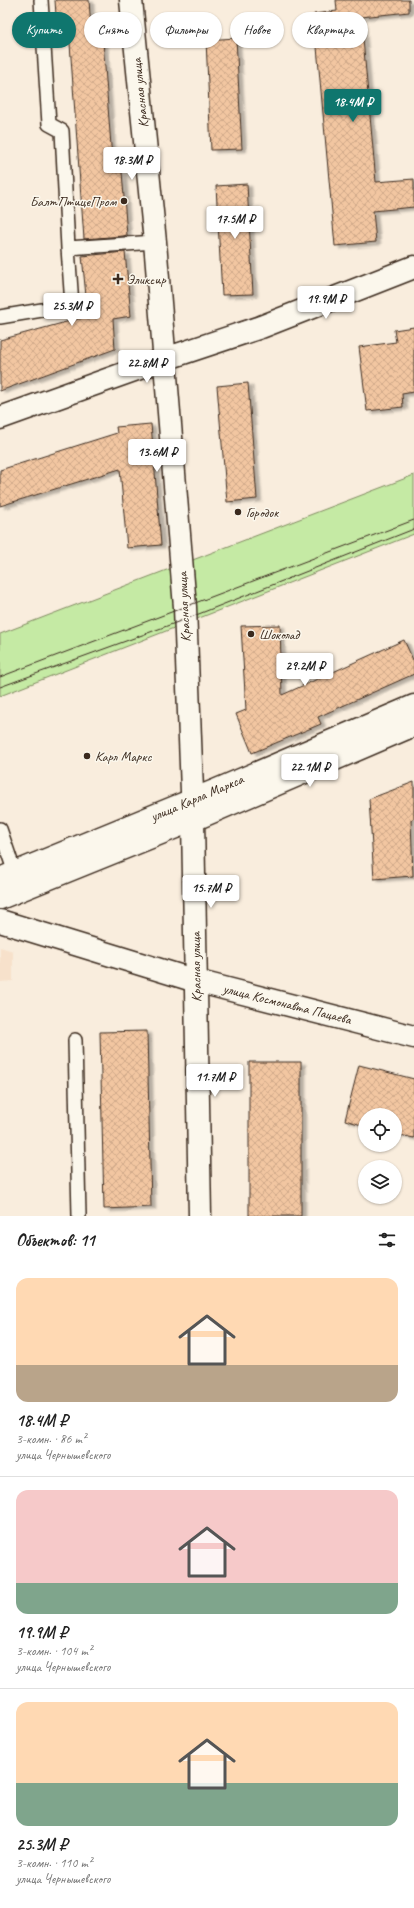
<!DOCTYPE html>
<html lang="ru">
<meta charset="utf-8">
<style>
body{margin:0;font-family:Caveat,sans-serif;background:#f6f6f6;color:#222;height:100vh;display:flex;flex-direction:column;font-size:15px;white-space:nowrap}
*{box-sizing:border-box;margin:0}
p{font-size:13px;color:#767676}
.icon{flex:none;width:22px;height:22px;fill:none;stroke:currentColor;stroke-width:2;stroke-linecap:round;stroke-linejoin:round}
.map{position:relative;height:1216px;overflow:hidden}
.side{display:flex;flex-direction:column;background:#fff;flex:1}
.side>*{flex:none}
.hud{position:absolute;left:12px;top:12px;width:390px;height:36px;display:flex;gap:8px}
.buttons{position:absolute;left:358px;top:1108px;display:grid;gap:8px}
.buttons a{display:grid;place-items:center;width:44px;height:44px;border-radius:50%;background:#fff;box-shadow:0 1px 3px #0004;font-size:20px}
.price{position:absolute;translate:-50% -34px;padding:0 9px;border-radius:4px;background:#fff;color:#222;font-size:13px;line-height:26px;filter:drop-shadow(0 1px 2px #0008)}
.price::after{content:'';position:absolute;left:50%;top:24px;width:12px;height:9px;margin-left:-6px;background:inherit;clip-path:polygon(0 0,100% 0,50% 100%)}
.price.current{background:#0f766e;color:#fff}
ul{padding:0;list-style:none}
li{display:grid;align-content:center;gap:8px;height:212px;padding:0 16px}
li+li{border-top:1px solid #e0e0e0}
li span{display:grid;place-items:center;height:124px;border-radius:12px;color:#555}
li>.icon{margin-inline-start:auto}
span .icon{width:72px;height:72px;fill:#fffc;stroke-width:1}
li b{font-size:17px}
h2{display:flex;justify-content:space-between;align-items:center;height:48px;padding:0 16px;font-size:17px}
.chip{padding:0 14px;border-radius:18px;background:#fff;box-shadow:0 1px 3px #0004;font-size:14px;line-height:36px}
.chip.current{background:#0f766e;color:#fff}
.map>svg:first-child{display:block}
</style>
<div class="map">
<svg width="414" height="1216" viewBox="0 0 414 1216">
<defs>
<pattern id="building-cross-hatch" width="8" height="8" patternUnits="userSpaceOnUse"><rect width="8" height="8" fill="#f2c6a1"/><path d="M0 0l8 8M0 8l8-8" fill="none" stroke="#d0aa8a"/></pattern>
<filter id="shadow"><feDropShadow dx="4.5" dy="2.5" stdDeviation="1" flood-color="#0004"/></filter>
</defs>
<rect width="100%" height="100%" fill="#f9eddd"/>
<filter id="ink" filterUnits="userSpaceOnUse"><feTurbulence type="fractalNoise" baseFrequency=".025" numOctaves="2"/><feDisplacementMap in="SourceGraphic" scale="8" xChannelSelector="R" yChannelSelector="G"/><feConvolveMatrix kernelMatrix="1 2 1 2 8 2 1 2 1" color-interpolation-filters="sRGB"/></filter>
<g filter="url(#ink)">
<path fill="#f7e1cb" d="M0,947L13,951V981L0,982Z"/>
<path fill="#c5eaa4" stroke="#808a61" d="M414,475V534L0,696V634Z"/>
<path fill="url(#building-cross-hatch)" stroke="#3b2a1e" filter="url(#shadow)" d="M55,0H89L91,29L102,28L113,172H122L127,235L123,236L84,239L69,30L57,31Z
M336,0H409V12L361,17L376,182L414,179V207L373,211L376,242L335,246L314,14L337,11Z
M236,38L242,149L211,150L206,40Z
M247,184L253,294L222,295L216,186Z
M125,252L131,316L113,319L115,349L0,391V340L88,316L82,256Z
M414,327V392L402,394L403,407L367,411L359,347L396,342L394,330Z
M248,383L257,499L227,502L217,386Z
M151,424L161,545L127,548L120,469L0,506V470L117,433L116,427Z
M280,625L282,695L404,640L414,662V674L318,717L321,724L252,753L236,714L246,710L241,626Z
M414,782V818L411,820L413,876L374,879L369,799Z
M147,1031L151,1207L104,1209L100,1032Z
M249,1062H301V1216H249Z
M359,1065L414,1079V1138L395,1134V1115H365V1126L345,1120Z"/>
<g fill="none" stroke-linecap="round" stroke-linejoin="round">
<g stroke="#3b2a1e" stroke-width="16">
<path id="service" d="M41,0L49,124L62,131L68,248L155,242
M0,317L72,305L68,248
M0,829L17,879
M75,1040L79,1216"/>
</g>
<g stroke="#3b2a1e" stroke-width="25">
<path id="minor" d="M193,820L200,1216"/>
</g>
<g stroke="#3b2a1e" stroke-width="25">
<path id="tertiary" d="M131,0L155,242L185,607L193,818
M0,418L165,359L261,327L414,267
M0,921L196,981L414,1037"/>
</g>
<g stroke="#3b2a1e" stroke-width="25">
<path id="secondary" d="M0,879L217,790L414,706
M0,898L193,820L414,725"/>
</g>
<use href="#service" stroke="#fbf7ec" stroke-width="13"/>
<use href="#minor" stroke="#fbf7ec" stroke-width="22"/>
<use href="#tertiary" stroke="#fbf7ec" stroke-width="22"/>
<use href="#secondary" stroke="#fbf7ec" stroke-width="22"/>
<path stroke="#3b2a1e" stroke-width="1" d="M0,677L414,520
M0,687L186,619L414,529"/>
</g>
</g>
<g fill="#3b2a1e" stroke="#fbf7ec" stroke-width="1.5">
<circle cx="124" cy="201" r="4"/>
<path d="M116 273h4v4h4v4h-4v4h-4v-4h-4v-4h4z"/>
<circle cx="238" cy="512" r="4"/>
<circle cx="251" cy="634" r="4"/>
<circle cx="87" cy="756" r="4"/>
</g>
<g text-anchor="middle" dominant-baseline="central" stroke-width="3" stroke-linejoin="round" paint-order="stroke">
<g font-size="14" fill="#3b2a1e" stroke="#fbf7ec">
<text transform="translate(140 93) rotate(-96)">Красная улица</text>
<text transform="translate(184 607) rotate(-93)">Красная улица</text>
<text transform="translate(197 798) rotate(-23)">улица Карла Маркса</text>
<text transform="translate(196 967) rotate(-91)">Красная улица</text>
<text transform="translate(287 1004) rotate(14)">улица Космонавта Пацаева</text>
</g>
<g font-size="14" fill="#3b2a1e" stroke="#fbf7ec" text-anchor="start">
<text x="116" y="201" text-anchor="end">БалтПтицеПром</text>
<text x="127" y="279">Эликсир</text>
<text x="246" y="512">Городок</text>
<text x="259" y="634">Шоколад</text>
<text x="95" y="756">Карл Маркс</text>
</g>
</g>
</svg>
<div class="buttons">
<a><svg class="icon" aria-label="locate" viewBox="0 0 24 24"><circle cx="12" cy="12" r="6"/><path d="M12 2v4M12 18v4M2 12h4M18 12h4"/></svg></a>
<a><svg class="icon" aria-label="layers" viewBox="0 0 24 24"><path d="M12 4l9 5-9 5-9-5zM3 14l9 5 9-5"/></svg></a>
</div>
<b class="price current" style="left:353px;top:123px">18.4M ₽</b>
<b class="price" style="left:132px;top:181px">18.3M ₽</b>
<b class="price" style="left:235px;top:240px">17.5M ₽</b>
<b class="price" style="left:326px;top:320px">19.9M ₽</b>
<b class="price" style="left:72px;top:327px">25.3M ₽</b>
<b class="price" style="left:147px;top:384px">22.8M ₽</b>
<b class="price" style="left:157px;top:473px">13.6M ₽</b>
<b class="price" style="left:305px;top:687px">29.2M ₽</b>
<b class="price" style="left:310px;top:788px">22.1M ₽</b>
<b class="price" style="left:211px;top:909px">15.7M ₽</b>
<b class="price" style="left:215px;top:1098px">11.7M ₽</b>
<div class="hud">
<a class="chip current">Купить</a>
<a class="chip">Снять</a>
<a class="chip">Фильтры</a>
<a class="chip">Новое</a>
<a class="chip">Квартира</a>
</div>
</div>
<section class="side">
<h2>Объектов: 11<svg class="icon" aria-label="filters" viewBox="0 0 24 24"><path d="M4 7h16M4 17h16"/><circle cx="9" cy="7" r="2"/><circle cx="15" cy="17" r="2"/></svg></h2>
<ul>
<li><span style="background:linear-gradient(#ffd9b3 70%,#b9a48a 0)"><svg class="icon" aria-label="home" viewBox="0 0 24 24"><path d="M3 11l9-7 9 7M6 9v11h12V9"/></svg></span><div><b>18.4M ₽</b><p>3-комн. · 86 m²</p><p>улица Чернышевского</p></div></li>
<li><span style="background:linear-gradient(#f6c9c9 75%,#7fa58c 0)"><svg class="icon" aria-label="home" viewBox="0 0 24 24"><path d="M3 11l9-7 9 7M6 9v11h12V9"/></svg></span><div><b>19.9M ₽</b><p>3-комн. · 104 m²</p><p>улица Чернышевского</p></div></li>
<li><span style="background:linear-gradient(#ffd9b3 65%,#7fa58c 0)"><svg class="icon" aria-label="home" viewBox="0 0 24 24"><path d="M3 11l9-7 9 7M6 9v11h12V9"/></svg></span><div><b>25.3M ₽</b><p>3-комн. · 110 m²</p><p>улица Чернышевского</p></div></li>
</ul>
</section>
